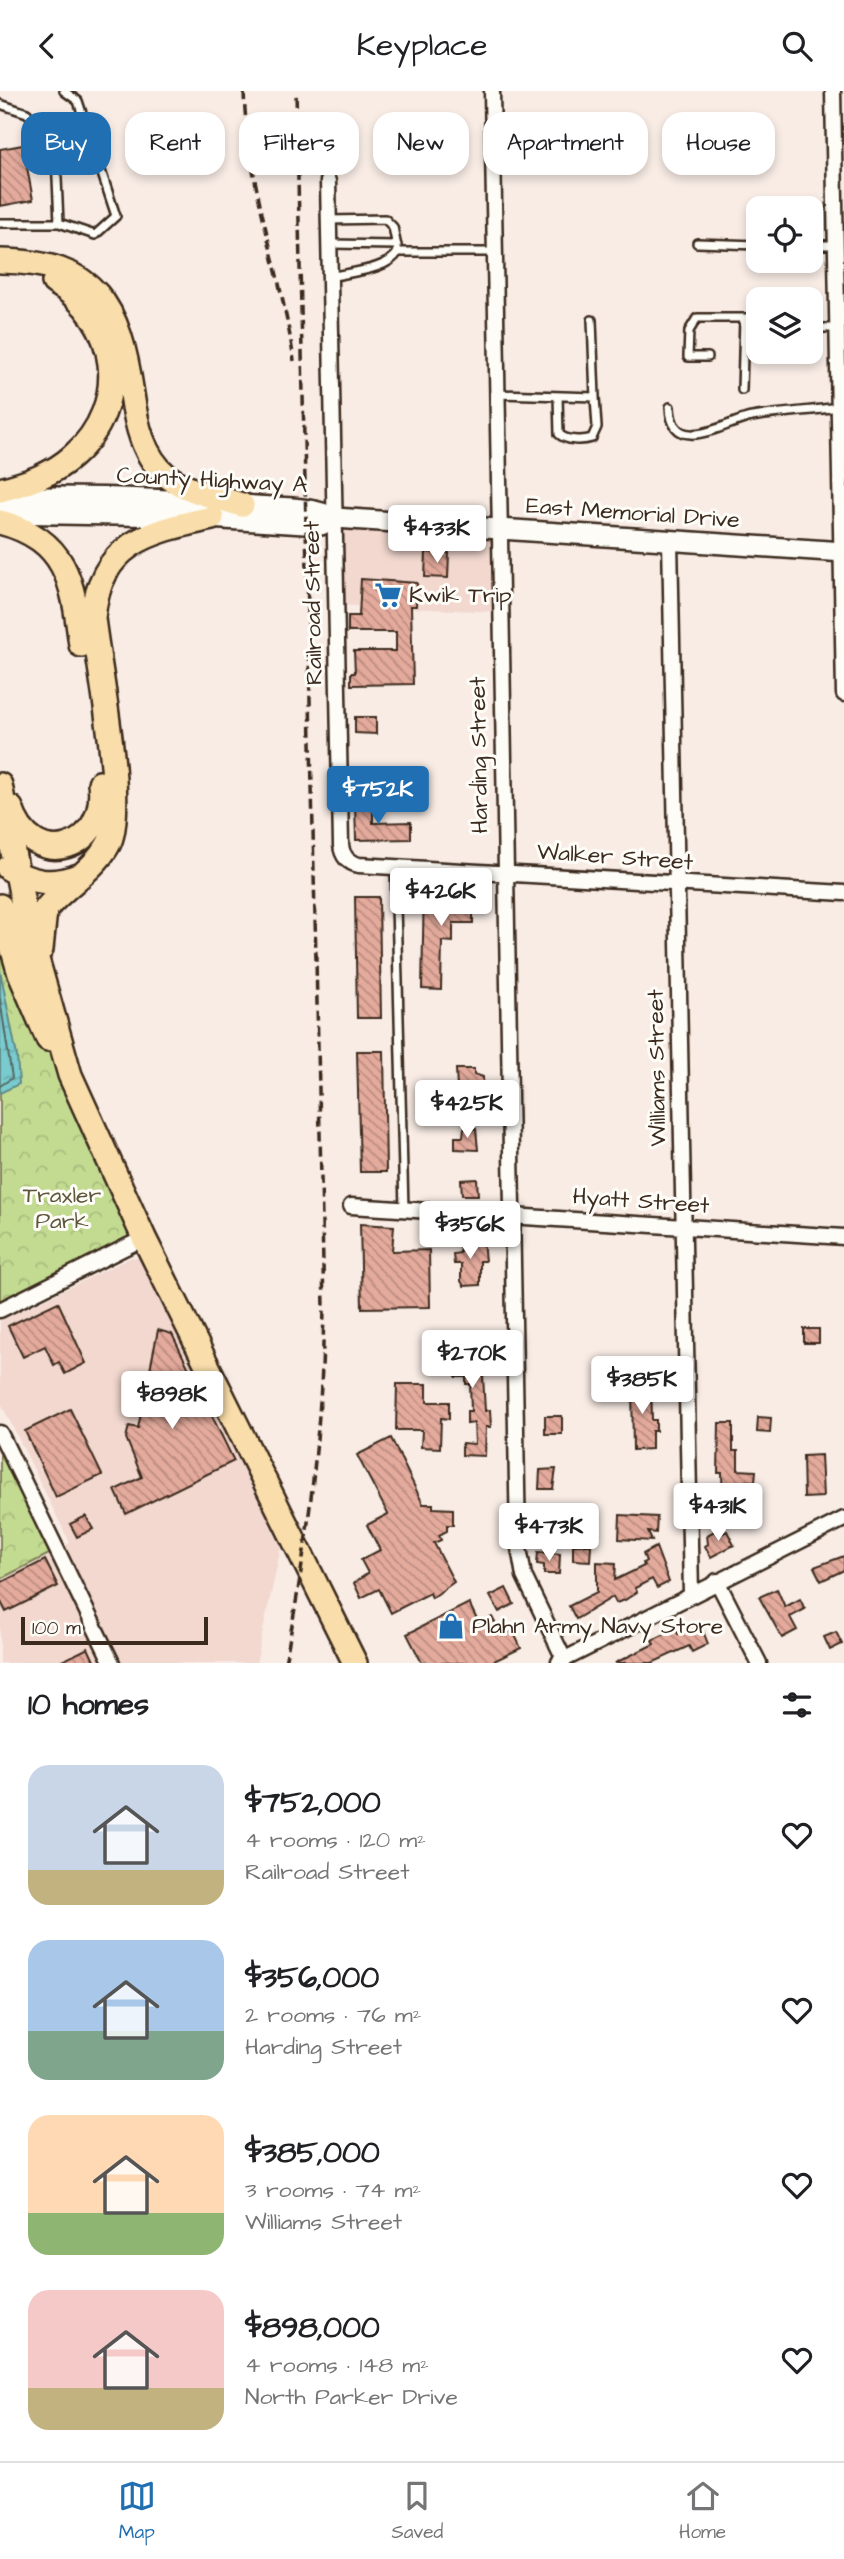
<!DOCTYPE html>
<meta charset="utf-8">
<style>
body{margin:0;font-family:"Architects Daughter",sans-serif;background:#f6f6f6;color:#202124;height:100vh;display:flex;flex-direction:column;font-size:26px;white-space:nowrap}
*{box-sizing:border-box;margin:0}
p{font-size:23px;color:#757577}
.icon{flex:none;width:38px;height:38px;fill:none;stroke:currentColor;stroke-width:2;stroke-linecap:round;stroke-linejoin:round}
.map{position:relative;height:1572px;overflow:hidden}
.drawer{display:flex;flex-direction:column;background:#fff;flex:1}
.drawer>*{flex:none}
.hud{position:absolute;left:21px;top:21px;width:803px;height:63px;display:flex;gap:14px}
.fabs{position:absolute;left:746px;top:105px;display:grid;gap:14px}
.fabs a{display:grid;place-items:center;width:77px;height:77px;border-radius:14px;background:#fff;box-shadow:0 4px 10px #0003;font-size:35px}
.scale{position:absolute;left:21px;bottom:18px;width:187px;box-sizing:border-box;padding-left:7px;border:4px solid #3b2a1e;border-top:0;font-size:19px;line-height:24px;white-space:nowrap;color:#3b2a1e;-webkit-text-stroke:5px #fdfcf7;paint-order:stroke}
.price{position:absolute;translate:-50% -60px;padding:0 16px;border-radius:7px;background:#fff;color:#222;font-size:23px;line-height:46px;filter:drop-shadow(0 2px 4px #0008)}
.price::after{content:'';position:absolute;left:50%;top:42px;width:21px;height:16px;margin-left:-10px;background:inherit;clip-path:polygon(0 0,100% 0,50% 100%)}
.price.active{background:#1f6fb2;color:#fff}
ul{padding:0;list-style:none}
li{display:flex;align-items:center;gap:21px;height:175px;padding:0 28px}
li span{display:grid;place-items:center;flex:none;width:196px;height:140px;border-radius:21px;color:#555}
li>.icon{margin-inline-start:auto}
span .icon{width:84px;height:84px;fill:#fffc;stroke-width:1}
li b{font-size:30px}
h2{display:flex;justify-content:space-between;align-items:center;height:84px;padding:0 28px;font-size:30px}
.pill{padding:0 24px;border-radius:21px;background:#fff;box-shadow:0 4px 10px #0003;font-size:24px;line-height:63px}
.pill.active{background:#1f6fb2;color:#fff}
header{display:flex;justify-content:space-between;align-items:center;height:91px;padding:0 28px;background:#fff;font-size:32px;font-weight:600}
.tabs{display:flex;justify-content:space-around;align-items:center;height:98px;border-top:2px solid #e0e0e0;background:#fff;font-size:19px;color:#757577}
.tabs a{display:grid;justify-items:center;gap:4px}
.tabs .active{color:#1f6fb2}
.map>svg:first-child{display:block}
</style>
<header><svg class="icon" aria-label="back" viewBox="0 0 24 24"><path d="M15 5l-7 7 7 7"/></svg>Keyplace<svg class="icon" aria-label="search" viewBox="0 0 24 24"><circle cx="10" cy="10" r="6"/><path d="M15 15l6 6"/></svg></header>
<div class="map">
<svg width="844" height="1572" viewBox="0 0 844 1572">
<defs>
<pattern id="forest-crowns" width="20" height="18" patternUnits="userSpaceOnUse" patternTransform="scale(1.75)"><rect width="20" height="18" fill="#c3db91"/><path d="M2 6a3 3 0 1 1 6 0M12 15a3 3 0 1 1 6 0" fill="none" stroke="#a8bc7d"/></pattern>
<pattern id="water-ripples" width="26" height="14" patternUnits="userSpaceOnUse" patternTransform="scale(1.75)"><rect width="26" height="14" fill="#79cbcf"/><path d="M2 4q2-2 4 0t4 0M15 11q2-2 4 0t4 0" fill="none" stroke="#6aaeb1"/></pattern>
<pattern id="building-back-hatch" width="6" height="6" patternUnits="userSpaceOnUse" patternTransform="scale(1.75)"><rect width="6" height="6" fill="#e4ab9d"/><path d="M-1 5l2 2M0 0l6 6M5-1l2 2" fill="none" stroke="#ba8b7f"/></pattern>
</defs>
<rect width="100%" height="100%" fill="#f8ece5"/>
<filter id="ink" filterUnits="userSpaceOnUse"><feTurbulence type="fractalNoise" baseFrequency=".0143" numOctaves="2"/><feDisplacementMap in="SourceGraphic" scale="14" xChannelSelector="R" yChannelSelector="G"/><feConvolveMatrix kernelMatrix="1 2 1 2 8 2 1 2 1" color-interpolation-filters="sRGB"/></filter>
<g filter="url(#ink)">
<path fill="#f2d8cf" d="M335,427L499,438L500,521L336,514Z
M132,1166L143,1168L283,1447L256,1572H0V1488L70,1452L0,1310V1230Z"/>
<path fill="url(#forest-crowns)" stroke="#7f8258" stroke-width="2" d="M0,818L144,1147L0,1219Z
M0,1342L57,1459L0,1488Z"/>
<path fill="url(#water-ripples)" stroke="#608b88" stroke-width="2" d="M0,879L17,965L19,993L0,1002Z"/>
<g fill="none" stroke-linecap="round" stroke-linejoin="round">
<path stroke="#546a65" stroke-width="2" d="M0,908L12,987L0,995"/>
</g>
<path fill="url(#building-back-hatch)" stroke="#3b2a1e" stroke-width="2" d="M23,54L33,109L0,115V58Z
M426,461L449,462L448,487L425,486Z
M361,488L417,492L416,515H411L413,593L351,594V582H355L354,560H396V541H348V525H359Z
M355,626H376V643L355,642Z
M373,712V732L411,731V748L356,749L355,713Z
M424,795L452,796V804H473V832H453V851L442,850L441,899L422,898Z
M355,806H379L381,927H357Z
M357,960H384L386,1081H360Z
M456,978H474V983L483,986V998H457Z
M464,1037L476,1038L478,1059L455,1058V1046H463Z
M477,1088L478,1104H462L461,1089Z
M360,1133L394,1135L392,1160L429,1159L430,1216L362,1217Z
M459,1149H483L485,1170H480V1194L464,1195L461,1190V1173H454L453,1163L460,1162Z
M58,1211L86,1272L65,1283L59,1271L54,1274L45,1255L23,1266L8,1235Z
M804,1238H819V1252H804Z
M158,1239L172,1243L234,1370L126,1423L115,1399L142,1386L126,1347L129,1335L138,1337Z
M481,1249L485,1320L490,1319L491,1336H486L485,1365L462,1364V1352L475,1353L474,1332L467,1333V1320H471L470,1293H466V1286H456V1272L446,1273L445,1251Z
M632,1291H651L652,1329H656V1340H652V1358L633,1359Z
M397,1293H427V1311H449V1328L441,1327L440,1357L421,1356L422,1339H396Z
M70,1318L102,1384L56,1406L25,1340Z
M545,1325H562V1343H545Z
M758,1326L771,1327L770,1342L757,1341Z
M719,1332H733V1360H738V1379L756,1380L755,1390H745L746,1412H723L722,1382H718Z
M391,1347L423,1413H433V1417L453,1418V1434H447V1440L439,1444L441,1449L434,1452L454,1491L432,1507L430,1502L391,1522L379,1498L361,1507L354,1492L368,1482L361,1469L380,1459L367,1434L388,1423L357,1364Z
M821,1364L823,1406L804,1407L803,1365Z
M556,1378L553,1398H539L540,1379Z
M620,1424L657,1426L656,1442L648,1441L652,1450L619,1448Z
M86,1425L93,1438L77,1446L70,1433Z
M542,1427H559V1442H542Z
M718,1438L721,1443L727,1440L734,1454L711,1466L705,1455L708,1453L707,1444Z
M573,1454H591L590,1470L573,1469Z
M656,1456L669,1491L657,1497L652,1488L635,1497L637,1501L625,1509L616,1512L613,1506L576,1528L569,1515L597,1501V1471L616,1472L615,1489L644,1475L643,1472L646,1470L643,1463Z
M538,1461L560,1463L559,1483H544V1474L537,1473Z
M844,1465V1479L821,1490L814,1476Z
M45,1469L58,1495L6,1521L0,1509V1492Z
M506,1497L514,1513L499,1521L490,1505Z
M777,1498L785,1516L800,1508L805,1518L790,1526L797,1539L782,1547L759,1506Z
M469,1512L479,1533L492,1526L502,1545L513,1540L521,1557L490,1572H422L407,1543Z
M700,1532L708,1553L692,1561L689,1555L652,1572H615L654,1553L652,1549L676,1538L678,1543Z
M836,1541L842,1553L830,1559L824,1546Z
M88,1557L95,1572H58Z"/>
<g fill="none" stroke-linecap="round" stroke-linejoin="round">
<g stroke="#3b2a1e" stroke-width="12">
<path id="lane" d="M0,13L27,22L50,47L56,65L59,132
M329,129L385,128L393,136L398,161H494
M0,132H59L95,144L116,125L78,10L64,0
M697,152L758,154
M329,153L397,154
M810,154H836
M330,186C350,181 388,179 398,161
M810,237H837
M708,266H688L689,240L697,227H758
M742,299L744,227
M497,303L595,306L592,229
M558,305L559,343C566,350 583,350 592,347L597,336L595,306
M670,316C672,368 727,330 752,326C781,321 810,320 838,316
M395,776L404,1118"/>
</g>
<g stroke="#3b2a1e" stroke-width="19">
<path id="street" d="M492,0L518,1451L524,1485L564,1568
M833,0L844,603
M328,90L341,754C342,765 348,772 359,774L844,802
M670,449L691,1503
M351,1115L844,1146
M0,1219L144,1147
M0,1342L112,1572
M717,1490L759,1572
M559,1571L844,1428"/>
</g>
<g stroke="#3b2a1e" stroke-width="24">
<path id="secondary" d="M0,407C85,404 172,408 256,415C282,417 311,415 335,427L844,461
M0,422L174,425L321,434L335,427"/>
</g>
<g stroke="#3b2a1e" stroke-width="28">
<path id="primary" d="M0,170C97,171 119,214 132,303C136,332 143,366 167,385C188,401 217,406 242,414
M0,399C27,392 52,384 73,365C131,314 120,228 54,191
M0,431C69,449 73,494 81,554
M0,694L27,833L70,984L144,1147L355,1572
M11,717C32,783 109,760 100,692
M8,777C31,792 52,795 78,785
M0,815L20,883L48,948
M41,858L45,819C63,796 93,780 108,754C128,720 98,573 93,527C100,452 148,441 212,427"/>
</g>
<use href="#lane" stroke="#fdfcf7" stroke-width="7"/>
<use href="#street" stroke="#fdfcf7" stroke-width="14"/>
<use href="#secondary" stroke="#fdfcf7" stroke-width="19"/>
<use href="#primary" stroke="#f9deab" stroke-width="23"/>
<path stroke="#3b2a1e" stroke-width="3.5" stroke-dasharray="10 5" stroke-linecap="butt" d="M244,0C247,94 281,178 294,270
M285,1572C308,1454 322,1336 324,1216L296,0"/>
</g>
</g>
<defs>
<g id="supermarket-bare" transform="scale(2.1)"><path d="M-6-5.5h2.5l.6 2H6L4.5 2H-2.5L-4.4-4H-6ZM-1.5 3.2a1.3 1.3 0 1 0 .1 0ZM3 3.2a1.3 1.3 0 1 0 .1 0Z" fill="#1f6fb2" stroke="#fdfcf7" stroke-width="2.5" paint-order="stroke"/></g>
<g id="shop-bare" transform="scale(2.1)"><path d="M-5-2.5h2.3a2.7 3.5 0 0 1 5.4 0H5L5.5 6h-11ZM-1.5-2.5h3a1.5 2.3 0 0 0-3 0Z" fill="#1f6fb2" stroke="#fdfcf7" stroke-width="2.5" paint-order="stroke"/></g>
</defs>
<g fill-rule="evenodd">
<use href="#supermarket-bare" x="388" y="504"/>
<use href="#shop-bare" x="451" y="1535"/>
</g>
<g text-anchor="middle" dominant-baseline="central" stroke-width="6" stroke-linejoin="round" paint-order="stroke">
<g font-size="23" fill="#3b2a1e" stroke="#fdfcf7">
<text transform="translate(212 389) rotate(3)">County Highway A</text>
<text transform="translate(633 422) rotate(4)">East Memorial Drive</text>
<text transform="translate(313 512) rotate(-91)">Railroad Street</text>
<text transform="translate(479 664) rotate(-91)">Harding Street</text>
<text transform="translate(615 766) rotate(4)">Walker Street</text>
<text transform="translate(657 977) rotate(-91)">Williams Street</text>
<text transform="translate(641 1110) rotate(4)">Hyatt Street</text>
</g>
<g font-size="23" fill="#3b2a1e" stroke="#fdfcf7" text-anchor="start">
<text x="409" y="504">Kwik Trip</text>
<text x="472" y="1535">Plahn Army Navy Store</text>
</g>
<g font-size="23" fill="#5d563b" stroke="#fdfcf7">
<text x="62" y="1104">Traxler<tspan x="62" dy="26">Park</tspan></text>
</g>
</g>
</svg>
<div class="fabs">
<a><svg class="icon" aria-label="locate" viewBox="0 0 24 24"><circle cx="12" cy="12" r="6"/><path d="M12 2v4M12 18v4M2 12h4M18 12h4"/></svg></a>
<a><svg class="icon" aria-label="layers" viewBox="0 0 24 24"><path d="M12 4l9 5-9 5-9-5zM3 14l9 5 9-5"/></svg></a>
</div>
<div class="scale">100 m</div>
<b class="price" style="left:437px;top:474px">$433K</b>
<b class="price active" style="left:378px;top:735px">$752K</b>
<b class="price" style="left:441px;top:837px">$426K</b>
<b class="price" style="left:467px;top:1049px">$425K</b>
<b class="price" style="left:470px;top:1170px">$356K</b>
<b class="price" style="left:472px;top:1299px">$270K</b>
<b class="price" style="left:642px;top:1325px">$385K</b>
<b class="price" style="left:172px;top:1340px">$898K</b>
<b class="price" style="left:718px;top:1452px">$431K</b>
<b class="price" style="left:549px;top:1472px">$473K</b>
<div class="hud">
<a class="pill active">Buy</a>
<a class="pill">Rent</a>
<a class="pill">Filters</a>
<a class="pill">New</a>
<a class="pill">Apartment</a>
<a class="pill">House</a>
</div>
</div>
<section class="drawer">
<h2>10 homes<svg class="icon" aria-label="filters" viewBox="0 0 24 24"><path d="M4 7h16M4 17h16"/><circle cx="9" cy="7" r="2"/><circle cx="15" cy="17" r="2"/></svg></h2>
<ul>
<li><span style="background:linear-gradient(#c9d6e8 75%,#c2b280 0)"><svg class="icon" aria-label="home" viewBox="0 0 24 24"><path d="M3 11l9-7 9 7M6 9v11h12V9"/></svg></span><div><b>$752,000</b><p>4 rooms · 120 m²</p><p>Railroad Street</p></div><svg class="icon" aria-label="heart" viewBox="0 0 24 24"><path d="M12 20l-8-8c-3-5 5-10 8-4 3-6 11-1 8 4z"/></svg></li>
<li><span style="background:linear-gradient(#a9c7e8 65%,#7fa58c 0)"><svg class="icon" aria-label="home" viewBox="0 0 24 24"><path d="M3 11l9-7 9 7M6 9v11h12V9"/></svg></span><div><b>$356,000</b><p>2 rooms · 76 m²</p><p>Harding Street</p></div><svg class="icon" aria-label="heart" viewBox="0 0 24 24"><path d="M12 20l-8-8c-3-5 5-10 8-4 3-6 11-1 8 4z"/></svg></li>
<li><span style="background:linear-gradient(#ffd9b3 70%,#8fb573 0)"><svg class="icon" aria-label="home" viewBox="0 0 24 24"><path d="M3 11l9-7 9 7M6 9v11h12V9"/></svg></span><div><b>$385,000</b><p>3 rooms · 74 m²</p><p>Williams Street</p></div><svg class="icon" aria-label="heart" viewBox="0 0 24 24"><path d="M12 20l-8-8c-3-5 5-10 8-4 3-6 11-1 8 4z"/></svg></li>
<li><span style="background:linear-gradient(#f6c9c9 70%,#c2b280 0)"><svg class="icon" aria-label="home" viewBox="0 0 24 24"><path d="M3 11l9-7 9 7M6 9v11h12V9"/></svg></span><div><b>$898,000</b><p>4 rooms · 148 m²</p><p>North Parker Drive</p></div><svg class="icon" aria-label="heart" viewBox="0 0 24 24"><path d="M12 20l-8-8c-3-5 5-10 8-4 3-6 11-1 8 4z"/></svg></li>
</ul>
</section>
<nav class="tabs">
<a class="active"><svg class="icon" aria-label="map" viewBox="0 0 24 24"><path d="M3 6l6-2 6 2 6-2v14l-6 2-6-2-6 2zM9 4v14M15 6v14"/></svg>Map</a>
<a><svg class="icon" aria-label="saved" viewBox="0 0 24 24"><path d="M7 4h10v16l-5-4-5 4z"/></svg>Saved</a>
<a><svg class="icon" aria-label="home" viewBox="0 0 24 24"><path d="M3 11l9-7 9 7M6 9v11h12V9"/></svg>Home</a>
</nav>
